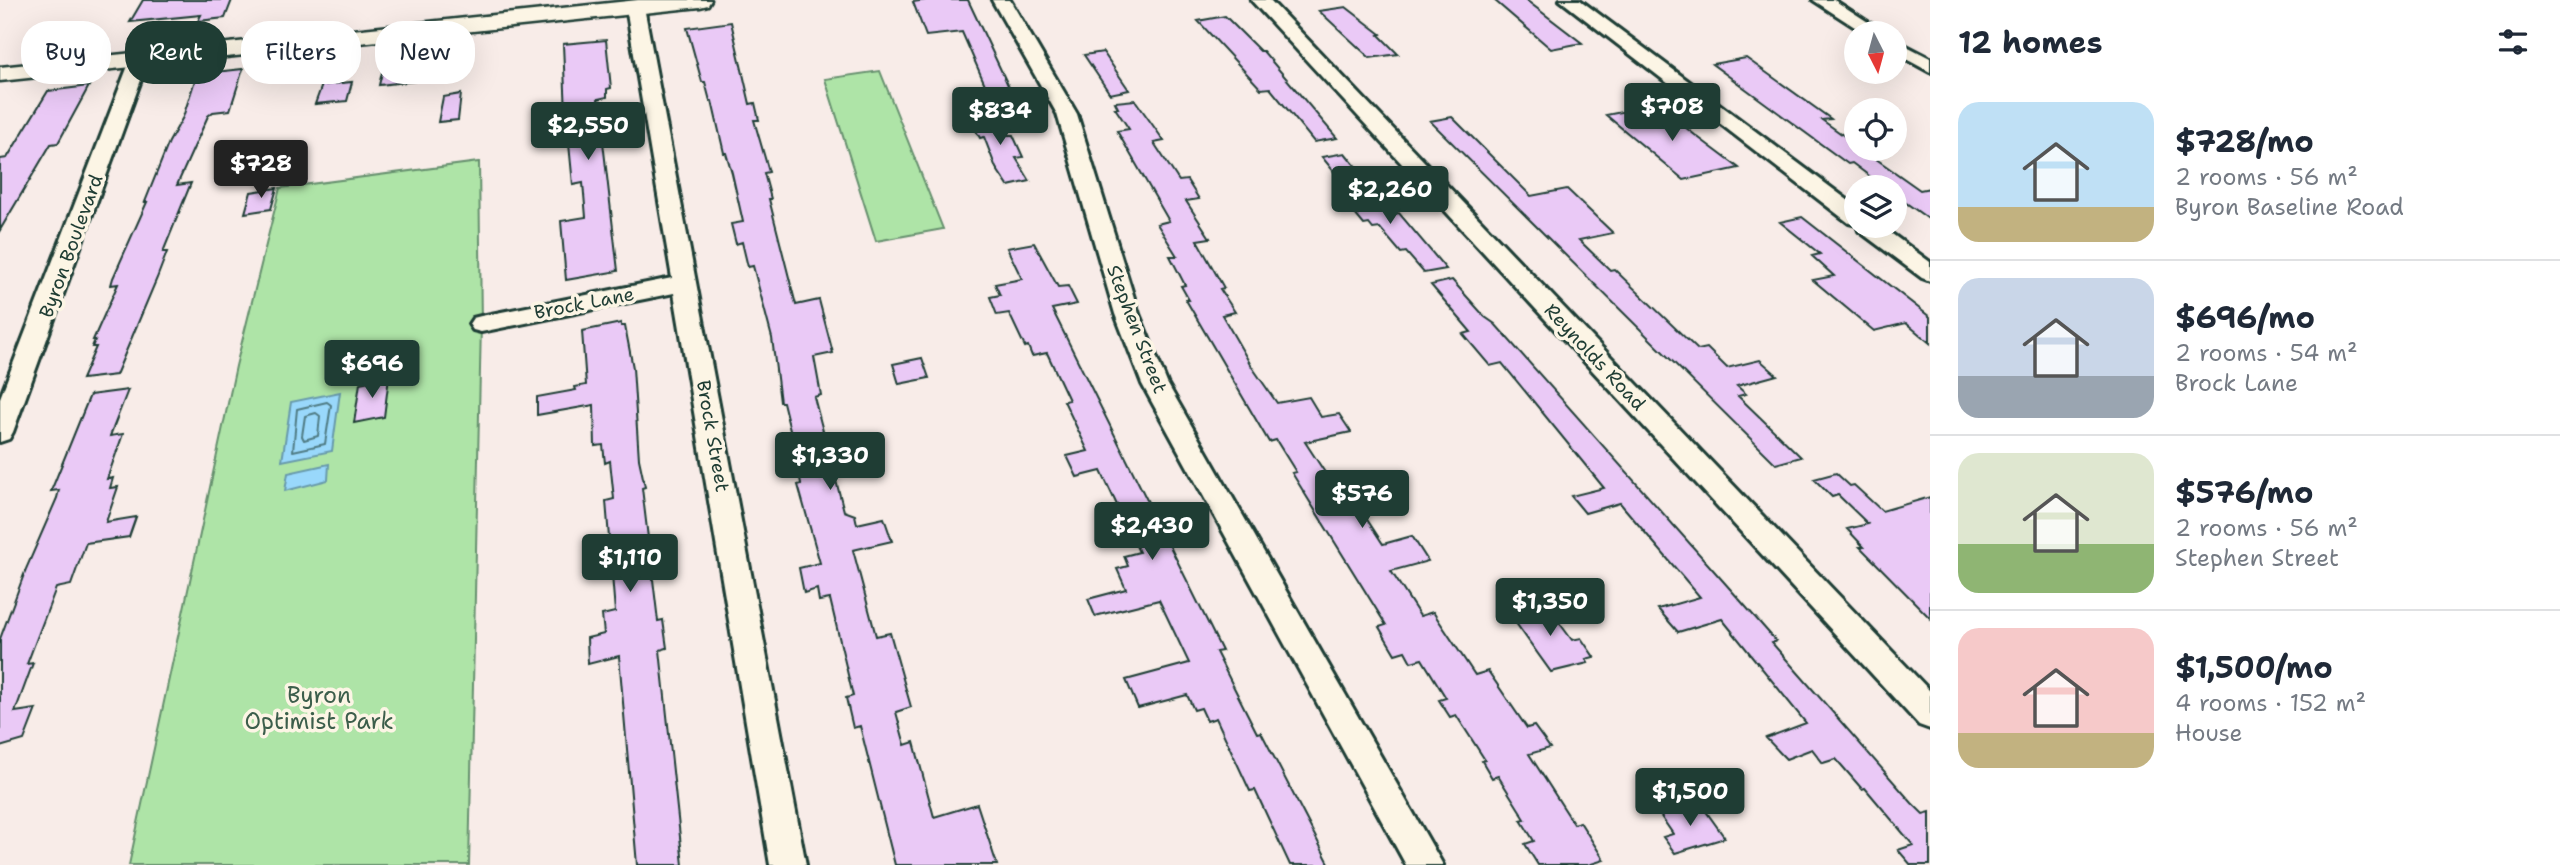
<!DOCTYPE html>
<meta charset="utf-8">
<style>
body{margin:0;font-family:"Shantell Sans",sans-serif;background:#f6f6f7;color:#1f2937;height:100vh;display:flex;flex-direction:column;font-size:26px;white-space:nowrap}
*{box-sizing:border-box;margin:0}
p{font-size:23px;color:#747a83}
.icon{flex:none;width:38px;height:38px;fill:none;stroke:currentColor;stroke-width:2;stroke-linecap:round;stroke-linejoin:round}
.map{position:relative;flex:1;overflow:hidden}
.drawer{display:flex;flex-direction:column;background:#fff;width:630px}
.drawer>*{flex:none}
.banner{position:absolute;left:21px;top:21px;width:665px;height:63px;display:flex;gap:14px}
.needle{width:46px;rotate:174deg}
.buttons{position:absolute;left:1844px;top:21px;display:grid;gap:14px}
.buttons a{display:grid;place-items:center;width:63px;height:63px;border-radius:50%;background:#fff;box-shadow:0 7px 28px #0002;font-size:35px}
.price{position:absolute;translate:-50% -60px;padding:0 16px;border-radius:7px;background:#1f3d34;color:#fff;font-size:23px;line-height:46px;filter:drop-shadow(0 2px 4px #0008)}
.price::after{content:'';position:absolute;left:50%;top:42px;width:21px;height:16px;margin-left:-10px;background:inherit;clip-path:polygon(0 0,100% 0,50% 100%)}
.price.current{background:#222;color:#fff}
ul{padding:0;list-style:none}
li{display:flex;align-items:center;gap:21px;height:175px;padding:0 28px}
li+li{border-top:2px solid #e0e1e3}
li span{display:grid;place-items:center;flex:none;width:196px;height:140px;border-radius:21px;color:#555}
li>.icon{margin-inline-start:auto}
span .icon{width:84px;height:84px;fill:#fffc;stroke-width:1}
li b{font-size:30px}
h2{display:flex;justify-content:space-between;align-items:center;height:84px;padding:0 28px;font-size:30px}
.chip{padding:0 24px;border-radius:28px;background:#fff;box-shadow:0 7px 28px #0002;font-size:24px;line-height:63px}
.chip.current{background:#1f3d34;color:#fff}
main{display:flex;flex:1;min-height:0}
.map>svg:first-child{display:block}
</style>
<main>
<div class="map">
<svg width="1930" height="865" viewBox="0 0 1930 865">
<rect width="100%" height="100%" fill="#f8ece8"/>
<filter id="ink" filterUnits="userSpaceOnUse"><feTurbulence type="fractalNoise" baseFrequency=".0143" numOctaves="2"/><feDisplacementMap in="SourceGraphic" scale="14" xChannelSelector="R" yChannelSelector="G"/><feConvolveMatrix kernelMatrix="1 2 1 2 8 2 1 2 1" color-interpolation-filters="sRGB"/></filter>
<g filter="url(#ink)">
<path fill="#aee4a7" stroke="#66906e" stroke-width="2" d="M880,71L943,229L876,241L825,79Z
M479,162L481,324L469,865H129L236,366L280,188Z"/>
<path fill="#99d8fb" stroke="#689aab" stroke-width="2" d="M340,392L332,451L282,461L291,402Z
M329,464L328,480L285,491L288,473Z"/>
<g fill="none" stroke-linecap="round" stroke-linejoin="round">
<path stroke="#507b84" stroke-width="2" d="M327,402L331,405L325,444L293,451L297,409Z
M316,413L320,416L318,436L304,440L302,436L305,416Z"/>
</g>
<path fill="#eac9f6" stroke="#1f3d34" stroke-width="2" d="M143,0H232L225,18L198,21L201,15L130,22Z
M926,0H968L1015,100L993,103L962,32L926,36L913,2Z
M1494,0H1526L1582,43L1551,49Z
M1346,7L1381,34L1379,35L1398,54L1370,58L1319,11Z
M1225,16L1260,51H1263L1337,138L1314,142L1270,88L1261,89L1198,21Z
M731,22L750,104L755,103L759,120H754L769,172L764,173L771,199H769L796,305L819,300L833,353L814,357L821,395L814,397L844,511L855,515L857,524L884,518L892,541L853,550L876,636L890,633L911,707L896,712L905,745L914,742L934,817L977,804L997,865H895L860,726L853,728L846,698L853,696L830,599L819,601L817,589L804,593L799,568L820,563L798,485L801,484L797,459L783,402H780L772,338L753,266L748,267L742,242L736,244L731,224L743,222L732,173L726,153H724L712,101H710L705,82H702L687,28Z
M606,40L611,88L607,89V97L598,99L618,271L566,280L561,221L586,217L583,183L573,185L566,113L563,44Z
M1103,52L1114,68L1129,90L1110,94L1084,55Z
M1746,58L1831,119L1822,120L1857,145V149H1862L1920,190L1930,188V220L1895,195V187H1884L1852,163L1848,164L1712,64Z
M419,60L415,81L379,85L384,64Z
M243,69L230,110L213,112L208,116L177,185L191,183L163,252H167L157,278L116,375L82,379L96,347H92L95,340H93L118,284L111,285L113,278L147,202H145L169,142L183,117L197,74Z
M352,82L347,101L315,104L322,85Z
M89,86L58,143L51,144L0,230V159L7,158L48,91Z
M461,94L458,120L438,122L443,97Z
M1135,100L1164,141L1154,143L1179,181L1187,180L1199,199L1186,201L1210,238L1197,240L1224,288L1220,289L1235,312L1222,315L1252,367L1277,403L1309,397L1321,417L1339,414L1351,432L1305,442L1339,494L1349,492L1383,544L1412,536L1428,561L1391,571L1420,616L1433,612L1475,675L1488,671L1527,728L1534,726L1550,748L1529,754L1574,824L1580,822L1604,860L1588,865H1538L1525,844L1534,841L1521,820L1525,819L1498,776L1492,778L1482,761L1485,760L1456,715L1450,717L1439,700L1446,698L1422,659L1411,662L1405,651L1395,654L1379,627L1386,625L1292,473L1296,472L1276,440L1269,442L1186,300H1189L1181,286L1185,285L1170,256H1177L1157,224L1169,221L1117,131L1129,129L1115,108H1118L1115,102Z
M1657,105L1695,135L1739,168L1684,180L1606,115Z
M993,109L1008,135H1013L1023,157L1016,158L1030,181L1008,186L996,168L984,137L980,138L969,118L973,117L970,113Z
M1452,117L1531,196L1567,189L1613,233L1579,240L1610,270L1614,269L1698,350L1707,348L1727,368L1760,360L1777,375L1737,386L1746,394L1738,396L1801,457L1776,464L1430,121Z
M1345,153L1362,174L1339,178L1322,157Z
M1365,184L1391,215L1399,213L1446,269L1424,273L1406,252L1401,253L1380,228L1373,229L1369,224L1364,225L1335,190Z
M277,188L271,209L245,213L251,192Z
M1802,217L1930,317V343L1906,323L1874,331L1813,280L1834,276L1812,256L1820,254L1780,222Z
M1034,243L1058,287L1068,286L1077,304L1052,309L1222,651L1216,652L1257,733L1261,732L1330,865H1290L1255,790L1250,791L1216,718L1207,721L1201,708L1194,710L1187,695L1138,708L1126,680L1189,663L1159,600L1095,616L1088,599L1126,589L1117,569L1128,566L1124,556L1139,552L1101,471L1077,477L1067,456L1088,451L1064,401L1069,400L1047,353L1032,356L1028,346L1025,347L1009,313L997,315L990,297L1000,295L995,284L1022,279L1007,248Z
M1452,280L1485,317L1495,324L1739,599L1776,641L1772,643L1912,803L1923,814L1930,812V865H1911L1898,850L1913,845L1865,788L1862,789L1836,759L1823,763L1812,749L1786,759L1766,738L1806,723L1722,619L1678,632L1658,609L1700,597L1620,503L1585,513L1571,496L1604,488L1502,363L1490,366L1463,334L1471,332L1431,285Z
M621,323V326H625L633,368L639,459L645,487L642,488L658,621L663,620L667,648L660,650L683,865H637L619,656L588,664L587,638L604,634L602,615L615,612L606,501L614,499L610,461L605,463L603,445L595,446L594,405L537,415V397L576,390L575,387L586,385L582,331Z
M922,358L929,378L899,384L893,364Z
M389,377L384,417L354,423L360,383Z
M128,390L110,436L123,434L107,479L113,478L110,488L118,487L106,522L136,517L129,537L86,543L71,585L56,588L27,664L33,663L15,712L36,709L24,740L0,747V639L26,569L57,498L59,490L51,491L90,395Z
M1836,473L1850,486L1854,485L1882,511L1930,497V618L1860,547H1864L1847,529L1868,524L1838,495L1832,497L1814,479Z
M1544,602L1572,640L1581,638L1594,657L1586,659L1588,663L1551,672L1508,612Z
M1700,803L1725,838L1675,853L1663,837L1673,834L1660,815Z"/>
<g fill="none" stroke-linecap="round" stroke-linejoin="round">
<g stroke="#1f3d34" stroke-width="6">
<path id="minor" d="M992,0H1010L1077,114L1139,314L1167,383L1443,865H1406L1142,384L1115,314L1057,114Z
M1251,0H1270L1930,691V729L1919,725Z
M1560,0H1580L1857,207V225L1849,223Z
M1813,0H1834L1885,33H1864Z
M635,2L644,7L806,865H770L674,293L481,332L473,330L469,324L473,318L481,316L672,278L626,7Z
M1895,40L1930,58V72L1895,53Z
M140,52L149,58L13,432L9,439L0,442V398L131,58Z
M1857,225L1881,226L1930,262V281L1922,278L1859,231Z"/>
</g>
<g stroke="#1f3d34" stroke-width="5">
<path id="major" d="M638,0H711L708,5L700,7L0,81V67Z"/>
</g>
<use href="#minor" fill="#fcf5e5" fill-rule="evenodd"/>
<use href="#major" fill="#fcf5e5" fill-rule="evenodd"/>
</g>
</g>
<g text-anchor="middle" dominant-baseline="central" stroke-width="7" stroke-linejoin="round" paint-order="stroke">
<g font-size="19" fill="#1f3d34" stroke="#fcf5e5">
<text transform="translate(71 246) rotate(-70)">Byron Boulevard</text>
<text transform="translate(584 303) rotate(-11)">Brock Lane</text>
<text transform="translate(1137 329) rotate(69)">Stephen Street</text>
<text transform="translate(1595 357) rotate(47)">Reynolds Road</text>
<text transform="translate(713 436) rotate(80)">Brock Street</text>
</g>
<g font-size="23" fill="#3c5e4b" stroke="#fcf5e5">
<text x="319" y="695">Byron<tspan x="319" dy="26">Optimist Park</tspan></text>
</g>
</g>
</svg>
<div class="buttons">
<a><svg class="needle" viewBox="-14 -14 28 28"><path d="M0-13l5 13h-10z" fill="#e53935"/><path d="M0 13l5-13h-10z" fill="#747a83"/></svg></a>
<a><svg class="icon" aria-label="locate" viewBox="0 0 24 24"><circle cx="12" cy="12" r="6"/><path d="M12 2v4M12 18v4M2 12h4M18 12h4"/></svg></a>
<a><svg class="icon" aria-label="layers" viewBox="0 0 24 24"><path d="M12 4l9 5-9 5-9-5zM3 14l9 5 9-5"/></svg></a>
</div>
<b class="price" style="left:1672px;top:143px">$708</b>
<b class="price" style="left:1000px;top:147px">$834</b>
<b class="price" style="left:588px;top:162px">$2,550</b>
<b class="price current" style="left:261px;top:200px">$728</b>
<b class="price" style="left:1390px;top:226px">$2,260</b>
<b class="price" style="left:372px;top:400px">$696</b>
<b class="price" style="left:830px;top:492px">$1,330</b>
<b class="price" style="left:1362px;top:530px">$576</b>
<b class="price" style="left:1152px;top:562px">$2,430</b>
<b class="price" style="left:630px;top:594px">$1,110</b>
<b class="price" style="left:1550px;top:638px">$1,350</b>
<b class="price" style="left:1690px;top:828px">$1,500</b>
<div class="banner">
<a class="chip">Buy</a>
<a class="chip current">Rent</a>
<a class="chip">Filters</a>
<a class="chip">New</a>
</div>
</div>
<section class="drawer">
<h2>12 homes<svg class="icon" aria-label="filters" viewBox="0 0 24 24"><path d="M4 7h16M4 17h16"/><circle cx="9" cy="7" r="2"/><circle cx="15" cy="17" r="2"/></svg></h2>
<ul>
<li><span style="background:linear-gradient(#bfe0f5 75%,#c2b280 0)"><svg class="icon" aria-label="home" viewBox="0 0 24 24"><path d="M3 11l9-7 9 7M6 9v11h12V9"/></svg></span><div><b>$728/mo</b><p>2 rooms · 56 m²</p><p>Byron Baseline Road</p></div></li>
<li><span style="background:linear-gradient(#c9d6e8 70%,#9aa5b1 0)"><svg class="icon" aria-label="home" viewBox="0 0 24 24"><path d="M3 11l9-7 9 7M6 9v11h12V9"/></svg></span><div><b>$696/mo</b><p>2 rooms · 54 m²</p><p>Brock Lane</p></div></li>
<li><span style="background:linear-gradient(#dfe7d0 65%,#8fb573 0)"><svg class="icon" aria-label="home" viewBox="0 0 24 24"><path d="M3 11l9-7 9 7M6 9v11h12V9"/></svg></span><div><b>$576/mo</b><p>2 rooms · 56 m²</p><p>Stephen Street</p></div></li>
<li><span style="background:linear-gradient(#f6c9c9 75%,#c2b280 0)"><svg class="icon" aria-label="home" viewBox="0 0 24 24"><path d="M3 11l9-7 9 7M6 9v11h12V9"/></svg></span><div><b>$1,500/mo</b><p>4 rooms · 152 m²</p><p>House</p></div></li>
</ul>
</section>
</main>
